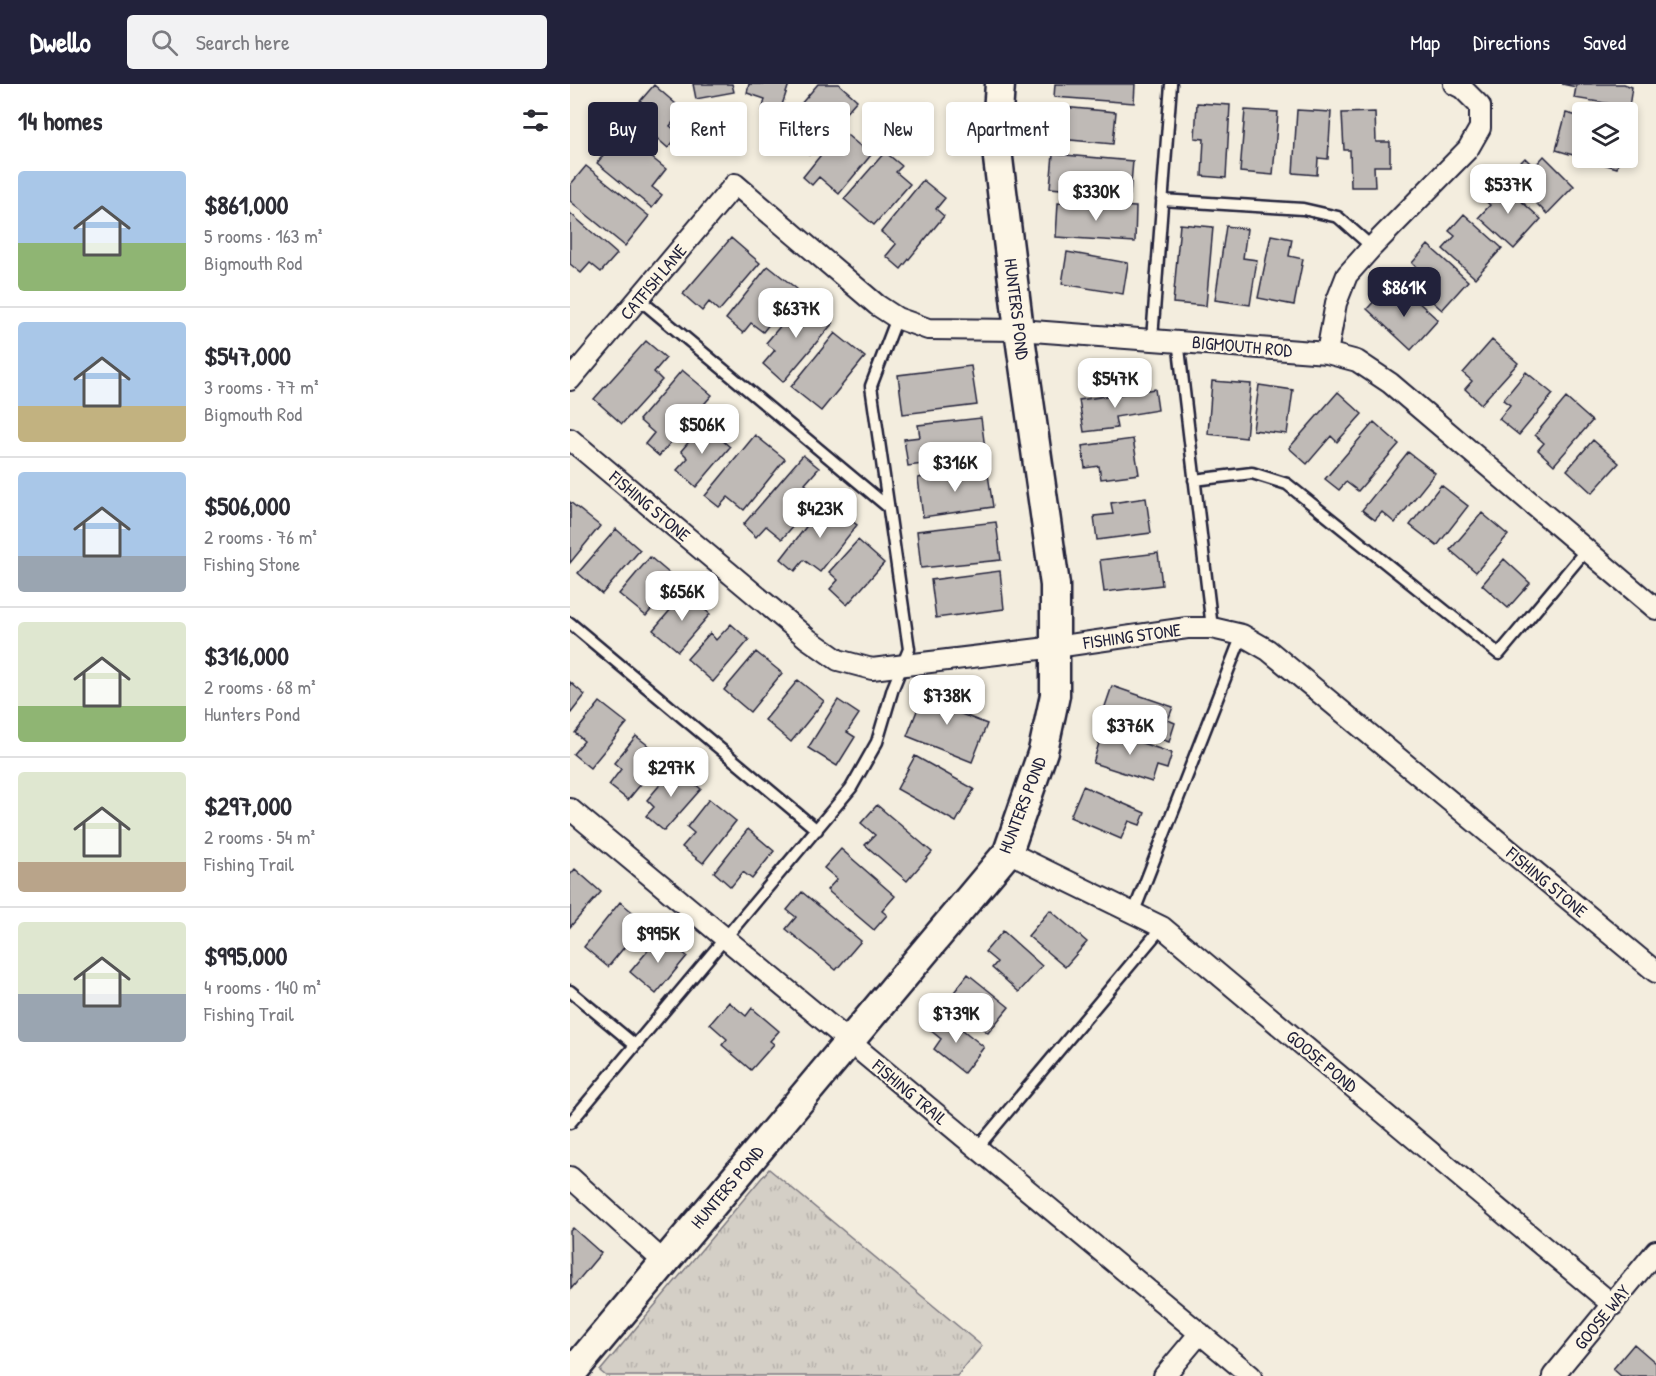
<!DOCTYPE html>
<meta charset="utf-8">
<style>
body{margin:0;font-family:"Patrick Hand",sans-serif;background:#f2f2f3;color:#2b2b33;height:100vh;display:flex;flex-direction:column;font-size:22px;white-space:nowrap}
*{box-sizing:border-box;margin:0}
p{font-size:20px;color:#7c7c81}
.icon{flex:none;width:33px;height:33px;fill:none;stroke:currentColor;stroke-width:2;stroke-linecap:round;stroke-linejoin:round}
.map{position:relative;flex:1;overflow:hidden}
.sheet{display:flex;flex-direction:column;background:#fff;width:570px}
.sheet>*{flex:none}
.top-card{position:absolute;left:18px;top:18px;width:570px;height:54px;display:flex;gap:12px}
.buttons{position:absolute;left:1002px;top:18px;display:grid;gap:12px}
.buttons a{display:grid;place-items:center;width:66px;height:66px;border-radius:6px;background:#fff;box-shadow:0 3px 9px #0003;font-size:30px}
.price{position:absolute;translate:-50% -51px;padding:0 14px;border-radius:12px;background:#fff;color:#222;font-size:20px;line-height:39px;filter:drop-shadow(0 2px 3px #0008)}
.price::after{content:'';position:absolute;left:50%;top:36px;width:18px;height:14px;margin-left:-9px;background:inherit;clip-path:polygon(0 0,100% 0,50% 100%)}
.price.selected{background:#22223b;color:#fff}
ul{padding:0;list-style:none}
li{display:flex;align-items:center;gap:18px;height:150px;padding:0 18px}
li+li{border-top:2px solid #e1e1e2}
li span{display:grid;place-items:center;flex:none;width:168px;height:120px;border-radius:6px;color:#555}
li>.icon{margin-inline-start:auto}
span .icon{width:72px;height:72px;fill:#fffc;stroke-width:1}
li b{font-size:26px}
h2{display:flex;justify-content:space-between;align-items:center;height:72px;padding:0 18px;font-size:26px}
.tag{padding:0 21px;border-radius:6px;background:#fff;box-shadow:0 3px 9px #0003;font-size:21px;line-height:54px}
.tag.selected{background:#22223b;color:#fff}
header{display:flex;align-items:center;gap:36px;box-sizing:border-box;height:84px;padding:0 30px;background:#22223b;color:#fff}
header strong{font-size:28px}
nav{display:flex;gap:33px;margin-inline-start:auto;font-size:21px}
.search{width:420px;height:54px;background:#f2f2f3;display:flex;align-items:center;gap:15px;box-sizing:border-box;padding:0 21px;border-radius:6px;color:#7c7c81;font-size:22px}
main{display:flex;flex:1;min-height:0}
.map>svg:first-child{display:block}
</style>
<header>
<strong>Dwello</strong>
<div class="search"><svg class="icon" aria-label="search" viewBox="0 0 24 24"><circle cx="10" cy="10" r="6"/><path d="M15 15l6 6"/></svg>Search here</div>
<nav><a>Map</a><a>Directions</a><a>Saved</a></nav>
</header>
<main>
<section class="sheet">
<h2>14 homes<svg class="icon" aria-label="filters" viewBox="0 0 24 24"><path d="M4 7h16M4 17h16"/><circle cx="9" cy="7" r="2"/><circle cx="15" cy="17" r="2"/></svg></h2>
<ul>
<li><span style="background:linear-gradient(#a9c7e8 60%,#8fb573 0)"><svg class="icon" aria-label="home" viewBox="0 0 24 24"><path d="M3 11l9-7 9 7M6 9v11h12V9"/></svg></span><div><b>$861,000</b><p>5 rooms · 163 m²</p><p>Bigmouth Rod</p></div></li>
<li><span style="background:linear-gradient(#a9c7e8 70%,#c2b280 0)"><svg class="icon" aria-label="home" viewBox="0 0 24 24"><path d="M3 11l9-7 9 7M6 9v11h12V9"/></svg></span><div><b>$547,000</b><p>3 rooms · 77 m²</p><p>Bigmouth Rod</p></div></li>
<li><span style="background:linear-gradient(#a9c7e8 70%,#9aa5b1 0)"><svg class="icon" aria-label="home" viewBox="0 0 24 24"><path d="M3 11l9-7 9 7M6 9v11h12V9"/></svg></span><div><b>$506,000</b><p>2 rooms · 76 m²</p><p>Fishing Stone</p></div></li>
<li><span style="background:linear-gradient(#dfe7d0 70%,#8fb573 0)"><svg class="icon" aria-label="home" viewBox="0 0 24 24"><path d="M3 11l9-7 9 7M6 9v11h12V9"/></svg></span><div><b>$316,000</b><p>2 rooms · 68 m²</p><p>Hunters Pond</p></div></li>
<li><span style="background:linear-gradient(#dfe7d0 75%,#b9a48a 0)"><svg class="icon" aria-label="home" viewBox="0 0 24 24"><path d="M3 11l9-7 9 7M6 9v11h12V9"/></svg></span><div><b>$297,000</b><p>2 rooms · 54 m²</p><p>Fishing Trail</p></div></li>
<li><span style="background:linear-gradient(#dfe7d0 60%,#9aa5b1 0)"><svg class="icon" aria-label="home" viewBox="0 0 24 24"><path d="M3 11l9-7 9 7M6 9v11h12V9"/></svg></span><div><b>$995,000</b><p>4 rooms · 140 m²</p><p>Fishing Trail</p></div></li>
</ul>
</section>
<div class="map">
<svg width="1086" height="1292" viewBox="0 0 1086 1292">
<defs>
<pattern id="grass-tufts" width="24" height="20" patternUnits="userSpaceOnUse" patternTransform="scale(1.5)"><rect width="24" height="20" fill="#d4cfc6"/><path d="M3 7l-1-3M5 7V3M7 7l1-3M15 17l-1-3M17 17v-4M19 17l1-3" fill="none" stroke="#b6b1ab"/></pattern>
</defs>
<rect width="100%" height="100%" fill="#f3edde"/>
<filter id="ink" filterUnits="userSpaceOnUse"><feTurbulence type="fractalNoise" baseFrequency=".0167" numOctaves="2"/><feDisplacementMap in="SourceGraphic" scale="12" xChannelSelector="R" yChannelSelector="G"/><feConvolveMatrix kernelMatrix="1 2 1 2 8 2 1 2 1" color-interpolation-filters="sRGB"/></filter>
<g filter="url(#ink)">
<path fill="url(#grass-tufts)" stroke="#7b7880" stroke-width="1.5" d="M199,1085L412,1262L387,1292H36L30,1287Z"/>
<path fill="#bfbab6" stroke="#22223b" stroke-width="1.5" d="M123,0H162L164,8L126,15Z
M179,0H219L208,33L192,28L195,15L177,9Z
M248,0H269L287,16L239,71L225,59L234,49L218,35Z
M485,0H565L564,19L484,13Z
M992,0H1054L1062,3L1059,23L1004,14L1006,3Z
M84,1L113,26L100,42L110,50L98,64L59,30Z
M627,19L660,21L656,94L632,92L634,55L625,54Z
M482,22L546,28L543,60L479,54Z
M675,26L708,28L703,91L670,88Z
M727,26L761,28L758,75L748,74L747,91L723,89Z
M805,28L806,58H820V82H804L805,103H781L780,66H774L772,29Z
M996,29L1012,33V74H1050L1047,84L986,66Z
M271,46L301,71L269,110L249,93L242,101L233,93Z
M51,49L96,85L82,103L92,111L82,124L27,79Z
M315,68L332,82L326,88L340,100L304,141L274,115Z
M483,70L563,77L560,111L480,104Z
M974,72L1004,102L977,130L938,91L955,74L964,83Z
M16,82L79,132L55,162L0,117V101Z
M353,96L375,114L366,125L374,132L331,185L316,172L326,160L311,148Z
M928,96L971,135L944,165L909,133L920,121L912,114Z
M488,119L566,123L565,158L486,153Z
M0,129L47,170L31,188L20,179L11,189L0,180Z
M894,130L932,164L905,194L873,165L885,152L879,147Z
M610,140L643,143L636,222L603,219Z
M656,142L677,145L673,174L687,176L680,221L645,216Z
M701,151L722,155L719,172L733,175L724,221L688,214Z
M161,154L190,179L149,227L139,218L132,227L113,210Z
M858,161L898,197L872,226L839,197L849,186L842,179Z
M497,168L558,179L553,210L492,200Z
M198,182L227,205L193,248L181,239L173,249L156,235Z
M835,206L868,236L841,266L797,225L811,210L822,220Z
M234,214L263,239L213,298L193,280L205,266L196,259Z
M265,249L295,273L251,327L221,303Z
M922,256L948,279L911,320L895,305L902,297L893,289Z
M76,257L96,274L84,288L92,296L52,340L24,315Z
M401,282L407,321L333,330L328,291Z
M112,286L142,311L89,372L75,360L84,349L69,336Z
M956,288L983,310L949,351L929,335L940,321L933,316Z
M642,297L681,300L676,354L638,350Z
M689,301L723,306L717,350L683,346Z
M585,305L588,326L545,333L547,344L514,348L509,316Z
M768,308L792,330L767,358L761,352L737,380L719,364Z
M996,314L1022,337L984,381L968,366L974,359L965,351Z
M411,334L416,372L338,382L334,355L350,353L348,341Z
M804,338L829,360L788,407L776,398L769,406L755,395Z
M134,340L160,363L126,403L107,386L118,374L111,367Z
M185,351L215,375L174,426L158,413L149,423L135,412Z
M563,355L569,390L531,395L529,382L515,384L512,362Z
M1023,356L1049,379L1022,409L997,386Z
M838,368L865,389L825,439L812,428L805,436L792,426Z
M233,371L249,384L235,400L249,412L212,455L196,442L186,453L173,441Z
M417,384L423,423L353,433L348,394Z
M871,401L898,422L867,462L840,441Z
M576,414L581,449L527,456L524,432L543,430L541,419Z
M256,417L287,441L250,488L234,476L225,487L211,475Z
M0,418L30,442L0,479Z
M912,429L938,451L906,488L880,466Z
M426,438L431,476L351,484L347,447Z
M46,445L70,466L32,510L8,489Z
M288,456L314,479L277,521L260,505L268,496L259,488Z
M588,469L592,501L534,508L530,476Z
M80,473L106,495L76,532L49,510Z
M934,475L960,499L938,524L912,501Z
M430,487L434,525L366,534L361,496Z
M115,509L140,530L108,567L83,546Z
M161,540L179,556L143,598L117,575L140,549L146,556Z
M186,568L212,589L180,628L154,606Z
M228,596L254,617L221,658L195,636Z
M0,598L15,611L0,630Z
M367,601L388,609L381,626L417,640L402,678L337,652L350,619L359,623Z
M542,602L603,623L598,636L605,639L599,658L531,634Z
M268,616L289,630L277,648L285,653L267,682L238,664Z
M30,618L57,639L20,684L3,670L14,657L5,649Z
M533,646L602,669L597,685L587,682L582,698L523,679Z
M66,652L93,673L58,716L39,701L51,685L44,679Z
M345,672L404,705L386,738L327,705Z
M105,683L131,705L94,747L76,732L84,723L77,716Z
M513,702L575,729L570,741L559,737L551,755L500,733Z
M139,715L166,737L133,779L112,763L124,749L117,743Z
M307,721L362,768L337,797L295,761L305,751L291,739Z
M178,745L204,767L182,795L173,788L161,803L144,788Z
M271,765L325,812L312,827L317,831L304,846L257,806L267,795L254,784Z
M5,785L31,808L0,843V791Z
M232,808L291,857L266,886L216,845L226,833L217,826Z
M50,818L75,838L38,883L14,863Z
M480,826L517,858L495,883L458,852Z
M433,847L472,882L449,908L422,884L427,878L415,868Z
M91,851L117,872L86,910L60,888Z
M398,890L439,923L418,949L378,916Z
M159,918L176,932L182,924L209,947L200,957L204,960L181,986L152,961L157,955L140,940Z
M373,930L414,963L394,989L364,965L371,955L360,946Z
M3,1144L31,1169L1,1205L0,1147Z
M1064,1260L1086,1279V1292H1051L1043,1285Z"/>
<g fill="none" stroke-linecap="round" stroke-linejoin="round">
<g stroke="#22223b" stroke-width="15">
<path id="lane" d="M592,116L733,125L768,133L802,163
M69,215L318,423
M582,255L601,0
M608,256L642,544
M624,396L682,389L717,400L929,570L1016,466
M0,539L247,746
M563,830L672,551
M0,907L65,961
M0,1039L281,704L307,658L323,604L339,565L301,302L327,234
M407,1064L592,843"/>
</g>
<g stroke="#22223b" stroke-width="24">
<path id="street" d="M757,269L766,219L777,191L802,163L898,65L910,44V22L892,4L884,0
M0,296L165,100L307,221L327,234L358,245L449,246L757,269L787,277L820,299L1086,525
M0,355L238,555L268,576L302,585L486,563L617,544H642L672,551L698,566L1086,888
M0,725L681,1292
M438,768L592,843L1043,1221
M0,1093L94,1178
M594,1292L630,1249
M983,1292L1086,1167"/>
</g>
<g stroke="#22223b" stroke-width="33">
<path id="secondary" d="M0,1291L438,768L473,667L485,611V501L449,246L426,58L430,0"/>
</g>
<use href="#lane" stroke="#fcf5e5" stroke-width="10"/>
<use href="#street" stroke="#fcf5e5" stroke-width="20"/>
<use href="#secondary" stroke="#fcf5e5" stroke-width="28"/>
</g>
</g>
<g text-anchor="middle" dominant-baseline="central" stroke-width="4.5" stroke-linejoin="round" paint-order="stroke">
<g font-size="18" fill="#22223b" stroke="#fcf5e5">
<text transform="translate(83 198) rotate(-50)">CATFISH LANE</text>
<text transform="translate(447 225) rotate(83)">HUNTERS POND</text>
<text transform="translate(672 262) rotate(5)">BIGMOUTH ROD</text>
<text transform="translate(80 422) rotate(40)">FISHING STONE</text>
<text transform="translate(562 552) rotate(-8)">FISHING STONE</text>
<text transform="translate(452 721) rotate(-69)">HUNTERS POND</text>
<text transform="translate(977 798) rotate(40)">FISHING STONE</text>
<text transform="translate(752 977) rotate(40)">GOOSE POND</text>
<text transform="translate(340 1008) rotate(40)">FISHING TRAIL</text>
<text transform="translate(157 1103) rotate(-50)">HUNTERS POND</text>
<text transform="translate(1032 1233) rotate(-51)">GOOSE WAY</text>
</g>
</g>
</svg>
<div class="buttons">
<a><svg class="icon" aria-label="layers" viewBox="0 0 24 24"><path d="M12 4l9 5-9 5-9-5zM3 14l9 5 9-5"/></svg></a>
</div>
<b class="price" style="left:938px;top:131px">$537K</b>
<b class="price" style="left:526px;top:138px">$330K</b>
<b class="price selected" style="left:834px;top:234px">$861K</b>
<b class="price" style="left:226px;top:255px">$637K</b>
<b class="price" style="left:545px;top:325px">$547K</b>
<b class="price" style="left:132px;top:371px">$506K</b>
<b class="price" style="left:385px;top:409px">$316K</b>
<b class="price" style="left:250px;top:455px">$423K</b>
<b class="price" style="left:112px;top:538px">$656K</b>
<b class="price" style="left:377px;top:642px">$738K</b>
<b class="price" style="left:560px;top:672px">$376K</b>
<b class="price" style="left:101px;top:714px">$297K</b>
<b class="price" style="left:88px;top:880px">$995K</b>
<b class="price" style="left:386px;top:960px">$739K</b>
<div class="top-card">
<a class="tag selected">Buy</a>
<a class="tag">Rent</a>
<a class="tag">Filters</a>
<a class="tag">New</a>
<a class="tag">Apartment</a>
</div>
</div>
</main>
